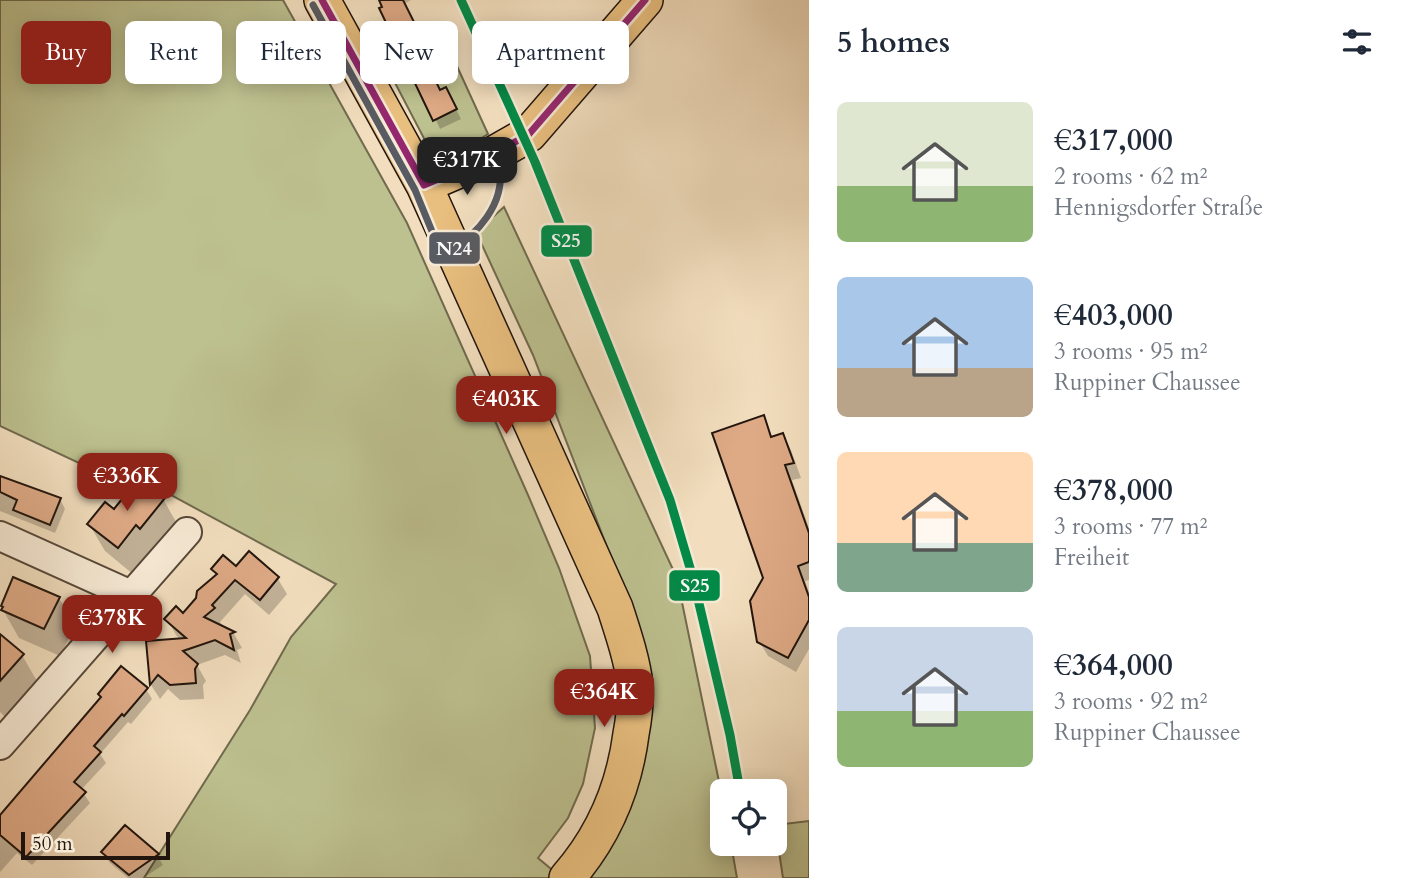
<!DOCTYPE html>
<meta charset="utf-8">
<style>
body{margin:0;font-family:Cardo,serif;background:#f6f6f7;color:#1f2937;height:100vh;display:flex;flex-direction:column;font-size:26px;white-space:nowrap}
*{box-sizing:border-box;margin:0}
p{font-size:23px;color:#747a83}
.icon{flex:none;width:38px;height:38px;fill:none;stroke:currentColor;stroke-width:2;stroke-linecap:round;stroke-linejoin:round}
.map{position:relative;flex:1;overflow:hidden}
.drawer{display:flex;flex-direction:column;background:#fff;width:595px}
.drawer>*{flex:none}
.top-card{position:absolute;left:21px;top:21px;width:665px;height:63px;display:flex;gap:14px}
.fabs{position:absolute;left:710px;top:779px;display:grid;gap:14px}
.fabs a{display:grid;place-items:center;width:77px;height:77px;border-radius:10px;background:#fff;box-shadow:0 4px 18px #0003;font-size:35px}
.scale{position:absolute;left:21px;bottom:18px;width:149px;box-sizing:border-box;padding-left:7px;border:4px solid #22150d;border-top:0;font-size:19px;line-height:24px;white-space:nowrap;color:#22150d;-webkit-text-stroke:5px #f7ead5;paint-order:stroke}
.price{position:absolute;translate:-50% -60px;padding:0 16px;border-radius:14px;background:#8f2418;color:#fff;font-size:23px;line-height:46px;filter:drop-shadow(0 2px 4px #0008)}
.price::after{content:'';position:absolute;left:50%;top:42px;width:21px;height:16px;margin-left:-10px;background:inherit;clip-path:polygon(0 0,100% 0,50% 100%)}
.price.on{background:#222;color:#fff}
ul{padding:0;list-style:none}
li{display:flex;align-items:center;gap:21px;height:175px;padding:0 28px}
li span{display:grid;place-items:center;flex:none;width:196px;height:140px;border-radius:10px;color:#555}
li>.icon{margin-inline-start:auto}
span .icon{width:84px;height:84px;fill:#fffc;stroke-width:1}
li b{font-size:30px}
h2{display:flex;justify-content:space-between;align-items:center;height:84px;padding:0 28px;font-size:30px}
.tag{padding:0 24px;border-radius:10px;background:#fff;box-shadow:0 4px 18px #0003;font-size:24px;line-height:63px}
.tag.on{background:#8f2418;color:#fff}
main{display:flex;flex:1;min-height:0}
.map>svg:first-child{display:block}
</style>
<main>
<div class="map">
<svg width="809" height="878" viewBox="0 0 809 878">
<rect width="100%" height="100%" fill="#f2debe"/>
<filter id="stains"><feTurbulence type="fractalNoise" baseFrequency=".00286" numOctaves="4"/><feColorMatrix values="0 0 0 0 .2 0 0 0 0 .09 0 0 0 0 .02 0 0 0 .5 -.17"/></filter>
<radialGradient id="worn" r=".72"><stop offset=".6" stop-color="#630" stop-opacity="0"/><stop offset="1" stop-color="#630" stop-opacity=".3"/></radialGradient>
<path fill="#bdc08f" stroke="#706a4e" stroke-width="2" d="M0,0H283L407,223L528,495L559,568L590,656L595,728L583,784L568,818L538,858L562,878H144L250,710L291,637L336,584L169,494L143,473L113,479L0,426Z
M440,29L488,134C470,146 450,153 429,148L381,56Z
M504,207L677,578L723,801V844H731L737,878H582L626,817L629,604L533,355L476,232Z
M809,821V878H783L775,825Z"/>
<path fill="#0003" d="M381,0H411L404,4L432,60L426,63L440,92L451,99L461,119L440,129Z
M763,417L773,438L783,435L791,450L801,478L792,480L809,528V580L805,581L809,592V649L796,672L768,656L759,641L765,578Z
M0,478L60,499L65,509L55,533L0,511Z
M163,499L179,527L134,575L105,551L89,524L114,512Z
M249,554L278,579L287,594L269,615L245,594L220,622L222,625L220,627L234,634L242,648L237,650L241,663L225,655L197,665L206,681L203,685L204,699L180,700L168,689L160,699L151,685L148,642L181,640L176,635L167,619L184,616L218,576L213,569H236Z
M59,598L75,626L60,656L19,638L3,610Z
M0,636L22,655L38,683L7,719L0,712Z
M146,689L152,699L131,724L128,722L100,754L106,763L81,790L90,803L32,865L17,853L0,872V817Z
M125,828L157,855L163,865L143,878H128L109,862L104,852Z"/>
<path fill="#deaa86" stroke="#22150d" stroke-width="2" d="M379,0H403L428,50L422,53L440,90L446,87L457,109L433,121L379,8L382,7Z
M764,415L771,437L783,433L794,463L785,465L809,533V562L798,566L809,597V620L788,658L757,642L750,601L763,578L712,433Z
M0,476L61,498L50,525L13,510L17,500L0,492Z
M139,478L165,498L140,529L136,525L118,548L87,524L105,502L114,509Z
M249,551L279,577L260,600L235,580L212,605L215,608L204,617L235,632L230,634L234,650L215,640L183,651L198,664L195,669L196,683L170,685L158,675L150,685L146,641L186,638L164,619L176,606L183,613L196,598L197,591L217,574L211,569L223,555L236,566Z
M13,577L60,597L44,629L1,610L3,607L1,606Z
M0,634L24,654L0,681Z
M121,666L148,688L124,716L122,714L94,746L101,752L74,782L86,792L26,857L0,835V815L101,697L98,694Z
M125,825L159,854L129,875L101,852Z"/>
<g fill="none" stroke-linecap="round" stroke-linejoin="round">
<g stroke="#564739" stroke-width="32">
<path id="minor" d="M0,536L131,595
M0,745L187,532"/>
</g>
<g stroke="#22150d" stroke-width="38">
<path id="major" d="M322,0L424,185L615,608C623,633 632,659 635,685C636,701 634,718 631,734C624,788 603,837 567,878
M424,185L487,158L529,134L645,0"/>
</g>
<use href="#minor" stroke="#f7ead5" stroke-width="28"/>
<use href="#major" stroke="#e9bf7f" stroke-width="35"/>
<g stroke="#f7ead5" stroke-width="12">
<path id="bus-1" d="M322,0L424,185
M424,185L487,158L529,134L645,0"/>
</g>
<g stroke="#f7ead5" stroke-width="12">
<path id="bus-2" d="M313,5L415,190L438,246L443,251H450C478,234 504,204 500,170C498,162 498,155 493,149L485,148L429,172"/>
</g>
<use href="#bus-1" stroke="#95276e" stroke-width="7"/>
<use href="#bus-2" stroke="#595b62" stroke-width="7"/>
<g stroke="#f7ead5" stroke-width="14">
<path id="rail-1" d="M461,0L535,162L670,500L693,578L730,735L740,791"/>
</g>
<use href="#rail-1" stroke="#018a47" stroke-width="9"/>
</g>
<g stroke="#f7ead5" stroke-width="2.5">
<rect x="540" y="224" width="53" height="34" rx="7" fill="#018a47"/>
<rect x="428" y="231" width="53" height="34" rx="7" fill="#595b62"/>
<rect x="668" y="569" width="53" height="33" rx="7" fill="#018a47"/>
</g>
<g font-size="19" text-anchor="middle" font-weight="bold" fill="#fff">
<text x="566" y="247">S25</text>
<text x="454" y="255">N24</text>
<text x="695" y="592">S25</text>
</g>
<rect width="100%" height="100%" filter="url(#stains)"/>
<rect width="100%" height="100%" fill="url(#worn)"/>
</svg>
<div class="fabs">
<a><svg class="icon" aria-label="locate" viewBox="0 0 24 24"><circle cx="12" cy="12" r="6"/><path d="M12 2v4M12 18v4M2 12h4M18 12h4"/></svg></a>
</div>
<div class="scale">50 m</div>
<b class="price on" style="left:467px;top:197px">€317K</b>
<b class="price" style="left:506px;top:436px">€403K</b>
<b class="price" style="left:127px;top:513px">€336K</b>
<b class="price" style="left:112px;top:655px">€378K</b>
<b class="price" style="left:604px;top:729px">€364K</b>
<div class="top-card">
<a class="tag on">Buy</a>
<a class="tag">Rent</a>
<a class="tag">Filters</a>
<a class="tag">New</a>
<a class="tag">Apartment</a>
</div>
</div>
<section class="drawer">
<h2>5 homes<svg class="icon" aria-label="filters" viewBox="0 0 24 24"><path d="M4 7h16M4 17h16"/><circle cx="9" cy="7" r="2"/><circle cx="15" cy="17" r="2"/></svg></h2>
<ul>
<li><span style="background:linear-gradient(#dfe7d0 60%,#8fb573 0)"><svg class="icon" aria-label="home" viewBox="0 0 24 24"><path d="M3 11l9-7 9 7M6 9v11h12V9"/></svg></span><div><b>€317,000</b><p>2 rooms · 62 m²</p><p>Hennigsdorfer Straße</p></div></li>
<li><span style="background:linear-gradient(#a9c7e8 65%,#b9a48a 0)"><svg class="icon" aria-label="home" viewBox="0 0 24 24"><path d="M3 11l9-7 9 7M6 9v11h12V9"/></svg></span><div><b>€403,000</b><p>3 rooms · 95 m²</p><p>Ruppiner Chaussee</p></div></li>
<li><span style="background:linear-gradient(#ffd9b3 65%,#7fa58c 0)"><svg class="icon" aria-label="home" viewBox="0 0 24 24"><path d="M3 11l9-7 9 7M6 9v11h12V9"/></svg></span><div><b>€378,000</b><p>3 rooms · 77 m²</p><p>Freiheit</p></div></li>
<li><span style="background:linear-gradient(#c9d6e8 60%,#8fb573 0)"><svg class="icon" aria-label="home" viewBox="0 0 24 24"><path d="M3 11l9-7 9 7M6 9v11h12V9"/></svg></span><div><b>€364,000</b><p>3 rooms · 92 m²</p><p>Ruppiner Chaussee</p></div></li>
</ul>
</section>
</main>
